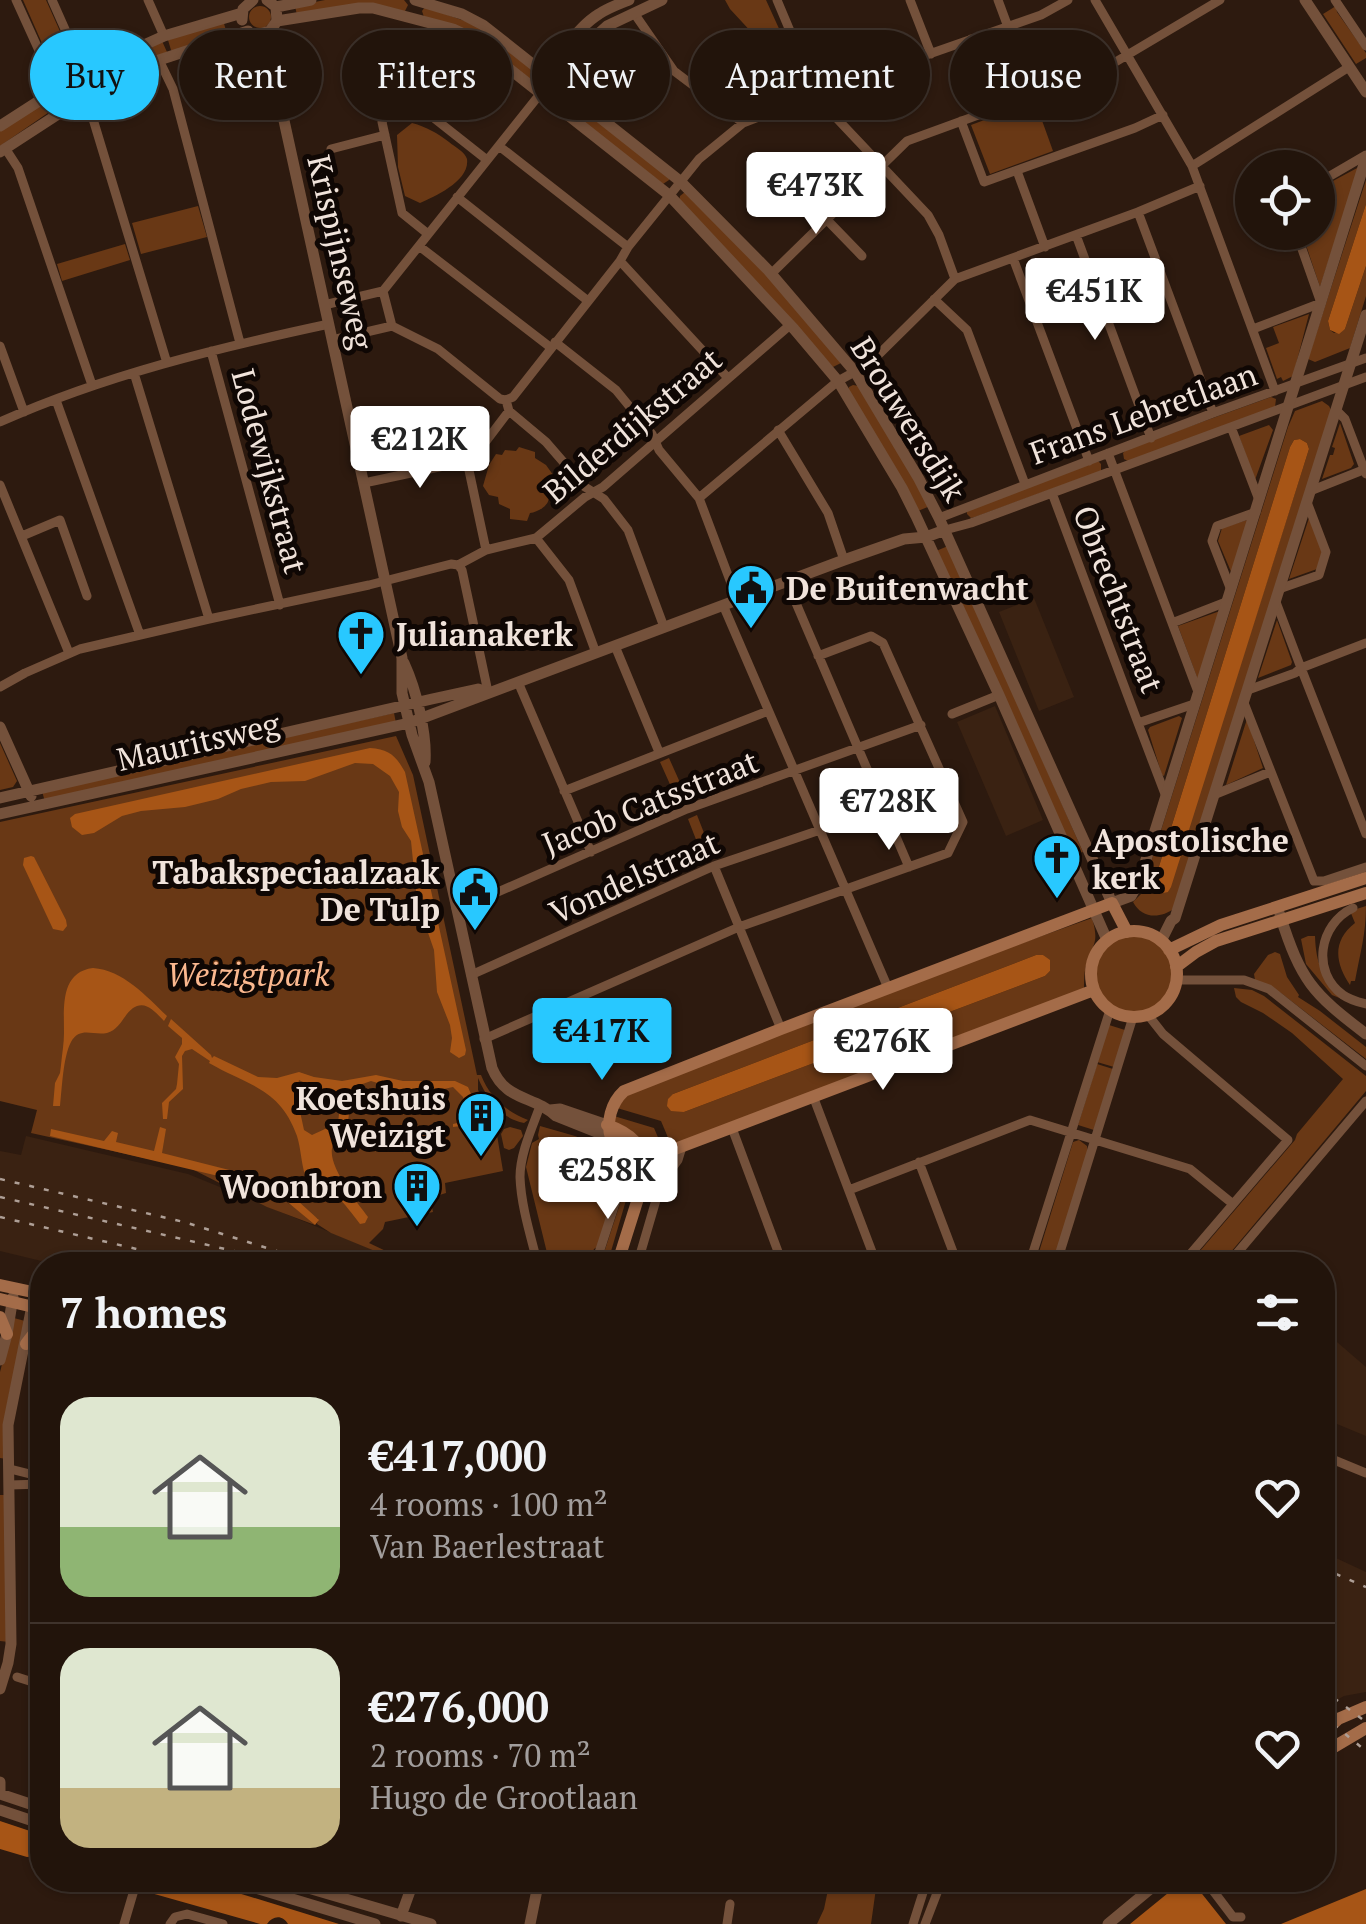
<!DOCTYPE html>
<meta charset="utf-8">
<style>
body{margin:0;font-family:"PT Serif",serif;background:#2a1d14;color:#f1f3f6;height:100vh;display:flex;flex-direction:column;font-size:38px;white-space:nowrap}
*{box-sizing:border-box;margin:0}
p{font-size:32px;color:#a29e9d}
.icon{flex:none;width:55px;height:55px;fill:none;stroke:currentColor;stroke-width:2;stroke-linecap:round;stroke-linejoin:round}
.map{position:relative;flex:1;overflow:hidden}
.panel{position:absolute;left:30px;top:1252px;width:1305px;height:640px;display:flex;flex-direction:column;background:#22140b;border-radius:40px;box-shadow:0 2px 8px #0004,0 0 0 2px #3f332c}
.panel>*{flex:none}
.guide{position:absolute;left:30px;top:30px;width:1308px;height:90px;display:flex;gap:20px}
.tools{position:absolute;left:1235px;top:150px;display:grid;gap:20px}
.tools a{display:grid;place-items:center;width:100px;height:100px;border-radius:50%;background:#22140b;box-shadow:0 2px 8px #0004,0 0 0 2px #3f332c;font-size:50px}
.price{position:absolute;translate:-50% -85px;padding:0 22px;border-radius:10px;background:#fff;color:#222;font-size:32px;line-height:65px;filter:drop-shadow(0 2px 5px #0008)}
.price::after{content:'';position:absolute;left:50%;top:60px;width:30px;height:22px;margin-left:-15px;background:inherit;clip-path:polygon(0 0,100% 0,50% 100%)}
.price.selected{background:#28c8ff;color:#111}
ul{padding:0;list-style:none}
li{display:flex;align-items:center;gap:30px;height:250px;padding:0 30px}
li+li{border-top:2px solid #3f332c}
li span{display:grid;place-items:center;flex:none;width:280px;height:200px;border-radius:30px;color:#555}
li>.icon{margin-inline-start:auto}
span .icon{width:120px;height:120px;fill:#fffc;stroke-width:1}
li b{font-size:42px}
h2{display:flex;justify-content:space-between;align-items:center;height:120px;padding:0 30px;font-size:42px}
.pill{padding:0 35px;border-radius:45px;background:#22140b;box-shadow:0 2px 8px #0004,0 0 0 2px #3f332c;font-size:35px;line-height:90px}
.pill.selected{background:#28c8ff;color:#111}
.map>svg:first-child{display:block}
</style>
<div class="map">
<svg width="1366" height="1924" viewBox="0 0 1366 1924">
<rect width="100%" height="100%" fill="#2d1a0f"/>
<path fill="#3a2212" d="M1034,598L1074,697L1039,711L999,612Z
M995,706L1043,820L1006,836L957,722Z
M26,1136L188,1174L410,1265H58L0,1251V1151L21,1155Z
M1323,1330L1366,1367V1436L1337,1424L1335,1420L1323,1415Z
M1323,1552L1366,1572V1692L1344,1696L1323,1708Z"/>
<path fill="#693815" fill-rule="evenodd" d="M23,0H46L75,65L56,75Z
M325,0H404L408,5L405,11L297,15L295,6Z
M725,0H766L806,88L804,89L730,9Z
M249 17a11 11 0 1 1 22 0a11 11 0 1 1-22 0Z
M1336,6L1337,12L1366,53V58L1356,64L1323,14Z
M425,7L482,27L538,75L537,78L531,81L494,51L424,17L422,11Z
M223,20L227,34L173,51L171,50L168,40Z
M162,41L167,52L92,86L84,85V78Z
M67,89L70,96L68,99L0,146V130Z
M557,90L670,175L669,180L663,184L552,98Z
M1035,101L1053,151L990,174L971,125Z
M412,123C427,127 437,133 449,142C455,147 465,152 467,159C470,181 435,196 420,203L405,196L398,167L397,135Z
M1359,167L1320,287L1302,233L1318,232V189Z
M1366,180V204L1328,321L1330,330L1334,333L1345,329L1366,266V296L1350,348L1315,362L1308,359Z
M685,192L765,272L841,363L833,367L679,202L680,196Z
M198,206L207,237L141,254L132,223Z
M125,244L130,260L62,281L57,264Z
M1309,314L1293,376L1283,381L1281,377L1277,379L1266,348L1279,343L1273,327Z
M853,385L859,386L930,506L918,511L847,393L849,387Z
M1271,397L1276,399L1275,407L1128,461L1124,459L1123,453L1127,449Z
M1322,401L1329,406L1331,410L1175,908C1160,919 1142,919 1133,902L1141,894L1288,427L1295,411ZM1300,439L1307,443L1309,449L1168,892L1156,876L1290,447L1294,440Z
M1340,423L1354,464L1351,468L1322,479L1330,455H1333L1335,448L1332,447Z
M1269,425L1273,430L1255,480L1239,436Z
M519,447L535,452V458L546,465L556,479L547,487C546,490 549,493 549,497C549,506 538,512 530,513L527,521L510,519V509L499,504L498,497L489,495L483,486L489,465L496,454L502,455L505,450L516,451Z
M1097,460L1101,464V471L975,517L971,518L967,514V510Z
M1309,518L1322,552L1317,569L1289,579Z
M1250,519L1232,574L1218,541L1222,528Z
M948,546L1083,852L1073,855L936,551Z
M1220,611L1198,680L1178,626Z
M1277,620L1292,662L1291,665L1258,678Z
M394,713L396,723L45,802L42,791Z
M1179,716L1182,718L1164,776L1162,775L1148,730L1150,727Z
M1247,719L1263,768L1226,785Z
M396,736L413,775L477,1075H481C490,1098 506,1111 528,1120L524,1123C499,1118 487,1098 478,1078V1090L494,1117L503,1171L445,1183L446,1193L430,1198L433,1212L385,1222L383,1229L369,1243L409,1262V1265L331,1233L317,1224L318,1219L285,1197L275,1194L294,1207L315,1225L267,1207L190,1168L31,1133L37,1110L0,1101V822Z
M0,743L17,781L13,787L0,790Z
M669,758L686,796L677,800L660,762Z
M697,815L713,856L704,860L688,819Z
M1366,906C1366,934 1360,954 1355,981H1351L1350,985C1335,963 1332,941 1355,923L1350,911Z
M1092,918C1099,942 1094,942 1087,962C1084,971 1084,981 1084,990L672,1147L661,1121L617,1108L626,1094L983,957ZM1036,955H1043L1050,971L1045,976L684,1112L673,1094Z
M1095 975a39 39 0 1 1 78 0a39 39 0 1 1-78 0Z
M1308,936H1315C1316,965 1323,978 1342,999L1332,995L1306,964L1301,939Z
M1275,952L1280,954L1287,977L1299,995L1298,997L1320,1011L1366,1047V1059L1281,993L1255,980L1254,974L1268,955Z
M1234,988L1252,990L1264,996L1366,1076V1091L1220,1265H1188L1295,1140L1297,1134L1343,1079L1292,1033L1263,1013L1241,1002L1236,997Z
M1109,1025L1125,1030L1114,1067L1097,1062Z
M1097,1064L1113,1069L1094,1130L1078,1125Z
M614,1116L654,1128L663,1149L650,1155L613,1124Z
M540,1126L575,1136L612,1151L620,1168V1177L597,1247L594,1249L587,1265H550L526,1167L532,1143L539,1139L538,1135Z
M510,1127L521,1130L523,1136L514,1148L509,1150L504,1148L501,1134L504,1129Z
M1079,1140L1087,1146L1088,1154L1053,1265H1035L1073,1142Z
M628,1179L629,1190L607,1265H600Z
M14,1318L25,1321C18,1364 3,1405 3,1449L8,1454L7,1459L0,1458V1372Z
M0,1495H8L9,1642L0,1641Z
M830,1880L877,1881L871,1924H817L824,1909Z"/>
<path fill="#a75516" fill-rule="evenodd" d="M1366,204V266L1345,329L1339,334L1330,330L1328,321Z
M1300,439L1307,443L1309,449L1171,887L1168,892L1158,894L1153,887L1156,876L1290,447L1294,440Z
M370,748C389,749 396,756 405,772L466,1050L465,1055L459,1058L450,1052L452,1038L450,1025L437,992L434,950L417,901L411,841L402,827L398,811L399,792L390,776L373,764L355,763L305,781L271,782L241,789L218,799L185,807L141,811L122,816L94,833L82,835L72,827L70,818L75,814Z
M31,856L34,857L66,920L67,926L63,931L53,929L23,865L24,858Z
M1036,955H1043L1050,960V971L1045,976L684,1112L671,1111L667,1106L668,1099L673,1094Z
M93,968C123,970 146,996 167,1016L164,1021C157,1014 148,1002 137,1006C124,1011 122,1029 107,1033C93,1036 80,1026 71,1042C63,1057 62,1089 60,1106H53L55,1083L60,1073L61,1065C62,1054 64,1043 64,1033C64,1008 60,972 93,968Z
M171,1019L211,1055L212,1058L214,1056L258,1077L277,1078L299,1072L314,1077L342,1081L376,1075L403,1081H455L468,1087L481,1117L476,1124L453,1127V1124L462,1122L467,1113L463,1097L453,1087L430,1092L428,1088L422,1087L416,1094L414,1089H397L371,1081L354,1087C347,1100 351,1112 347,1126C344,1135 336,1137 333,1145C325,1164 357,1202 368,1217L365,1223L360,1224C344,1203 331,1185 305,1175C301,1162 301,1149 297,1136C280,1088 249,1086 209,1063L210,1061L192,1049L185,1051L182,1056L183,1089L169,1102L167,1119H163L162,1103L176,1089L177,1084L179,1064L175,1057L182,1044V1038L168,1026ZM299,1080L315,1088L335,1092L340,1105L338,1123L312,1135L304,1130L296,1093Z
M160,1127L166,1129L162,1153L277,1182L319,1220L315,1225L285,1200L252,1184L50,1136L51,1129L104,1141L112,1131L118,1133L116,1142L154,1151Z
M0,1821L42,1835V1862L36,1856L27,1857L0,1849Z
M105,1880H196L339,1924H288C283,1915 273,1915 267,1924H260Z
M1184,1880H1191L1226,1924H1130Z
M1366,1889V1924H1281Z"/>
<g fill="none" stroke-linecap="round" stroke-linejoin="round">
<path stroke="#74513b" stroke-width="9" d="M16,0L56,88
M52,0L84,72
M148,0L164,36
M777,0L817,95L826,107L928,215L939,235L955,279
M910,0L931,54
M998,0L1008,27
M1095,0L1192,166L1275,391
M1335,0L1366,46
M634,13L674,71L743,123
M971,39L995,109
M159,60L173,89L240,343
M71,80L93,119L167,363
M961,121L984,182L1135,128L1163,115
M499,146L628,247
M5,148L18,168L92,385
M331,149L385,135
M1192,166L1349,67
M1017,171L1045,247
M1318,183L1366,155
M798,190L862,256
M457,197L588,301
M1138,212L1213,413
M428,234L402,213L382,122L388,112L425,111L487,160
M1076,235L1151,438
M419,246L550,347
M1013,258L1089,461
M620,261L728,378
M771,274L907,141L1102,70L1220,0
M383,291L540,94
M383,291L392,326
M934,299L967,330L1025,484
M324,305L383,291
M392,326L438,349L500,399L506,400
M1253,329L1321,303L1296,232
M332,340L392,326
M555,342L616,390L652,434L659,450L699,498L737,599
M0,346L24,412
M211,351L280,605
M134,373L209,619
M56,400L140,635
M1336,410L1345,419L1366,474
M509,411L546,442L585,487L604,499L628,530L664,627
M0,422C105,375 217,348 329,324
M1231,427L1259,500
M778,430L828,513L844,560
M1108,453L1172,623
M467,461L486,550
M364,483L467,461L474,457L509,411L506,400L513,397L620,261L628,247L699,159L743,123L872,74L1041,15L1068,0
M0,485L69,653
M1310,491L1363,470
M1052,493L1138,723
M699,498L838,381L869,364L955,279L1138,212L1200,186
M939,518L1213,413L1366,358
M945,530L971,523L1366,377
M22,536L60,520L87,596
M536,538L569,580L596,653
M458,565L462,570L488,692
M787,582L909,867
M1279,589L1319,575L1326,552L1307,502
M1231,590L1212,541L1217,526L1256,512
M723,605L888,988
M1366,643L1301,668L1366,834
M615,646L659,752
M518,682L591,852
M0,687L25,673L80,649L209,619L369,585L451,564L458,565L486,550L536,538L585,497L603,487L790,325
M1248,690L1295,673L1301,668L1276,602
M1198,692L1172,623L1226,602
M1244,703L1314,881H1324L1366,867
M952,714L999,695
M564,791L768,711
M1165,794L1138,723L1194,704
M1216,794L1270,772
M714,866L781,1029
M456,908L466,906L687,809L921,725
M1353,908C1319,924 1311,972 1343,995C1350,1000 1358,1002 1366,1004
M471,975L714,866L820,830
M1176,980H1244L1269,989L1366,1066
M1148,1015L1163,1034L1288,1140L1181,1265
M484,1039L739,927L948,853L963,822L883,643L871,636L818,656
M813,1096L877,1265
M732,1128L783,1265
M919,1162L958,1265
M849,1190L1030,1120L1190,1169L1233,1204
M538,1265C531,1237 521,1206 520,1177C520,1154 532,1128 540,1106
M595,1265L623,1179V1166L612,1141
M637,1265L661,1183L678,1160L682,1147
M1029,1265L1110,1010
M1056,1265L1133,1017
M1227,1265L1366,1101
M1322,1455L1366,1473
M10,1469L42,1477
M10,1485L42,1484
M39,1585L42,1575
M17,1677L42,1685
M34,1751L42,1753
M1205,1880L1233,1917H1241
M124,1924L137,1880
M170,1924L175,1917L187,1914L223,1924
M727,1924L730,1904
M913,1924L927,1880
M925,1924L942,1880"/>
<path stroke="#74513b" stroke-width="11" d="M415,0L462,14L483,25L680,181L768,270L855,372L919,479L939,518L1112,903L1131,896L1139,882L1366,158
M1305,0L1366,92
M276,7L311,0
M242,20L243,9L253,0
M277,21L359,8H373L453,29L468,36L669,195L794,329L838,381L902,488L916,516L999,695L1107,940
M259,34L270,31L277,21L276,7L267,0
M265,34L402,658V693L412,735L429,782L492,1068C506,1102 534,1095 556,1116L611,1138
M550,88L557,84L597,35L607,26L662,0
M540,94C548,69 576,28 599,14C608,8 619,4 629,0
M0,126L84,72L164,36L242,13
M0,152L83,98L159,60L248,31
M404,663C416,689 427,733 425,762
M0,727L31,796
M0,798L432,699L478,689L488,692
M0,814L409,723L844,560L904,539L926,537L945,530
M1280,915C1301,981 1312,993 1366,1034
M1161,941L1171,921L1175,918L1366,315
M550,1110L560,1109L607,1125
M0,1360L7,1334L13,1297
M0,1689L8,1663L11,1644L8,1425L33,1301
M0,1782V1794L42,1808
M0,1810L42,1824
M229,1880L375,1924
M281,1880L431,1924
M401,1916L414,1880
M530,1924L539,1880
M1108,1924L1161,1880"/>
<path stroke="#a46c49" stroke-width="12" d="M1091 974a43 43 0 1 1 86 0a43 43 0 1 1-86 0Z
M1169,950L1221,925L1366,878
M1176,967L1196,952L1216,941L1366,893
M607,1125C630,1133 644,1145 647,1170L617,1265
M646,1160L1094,990
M640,1191C637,1166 634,1150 611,1138C606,1122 611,1103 624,1091L781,1029L1112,903L1127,932
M0,1285L42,1294
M0,1299L42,1309
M0,1317L7,1334
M26,1344L42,1323
M1322,1734L1338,1719L1366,1707
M1322,1754L1366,1728"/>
<path stroke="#ae9f96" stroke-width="2.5" stroke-dasharray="5 10" stroke-linecap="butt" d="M0,1179L184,1222L321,1265
M0,1197L251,1255
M0,1217L205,1265
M1322,1568L1366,1587
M1322,1689L1366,1722
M1322,1715L1366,1751"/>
</g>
<defs>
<g id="civic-pin" transform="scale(2.5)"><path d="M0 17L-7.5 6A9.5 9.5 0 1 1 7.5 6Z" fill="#28c8ff" stroke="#0f0704"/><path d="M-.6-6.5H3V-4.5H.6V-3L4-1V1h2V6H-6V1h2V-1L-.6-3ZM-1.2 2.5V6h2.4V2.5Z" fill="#111"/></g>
<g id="church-pin" transform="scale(2.5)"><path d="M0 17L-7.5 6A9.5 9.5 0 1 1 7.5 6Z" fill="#28c8ff" stroke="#0f0704"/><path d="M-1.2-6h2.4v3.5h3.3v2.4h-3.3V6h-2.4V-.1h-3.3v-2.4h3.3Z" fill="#111"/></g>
<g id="building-pin" transform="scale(2.5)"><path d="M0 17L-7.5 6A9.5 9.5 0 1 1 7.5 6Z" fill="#28c8ff" stroke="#0f0704"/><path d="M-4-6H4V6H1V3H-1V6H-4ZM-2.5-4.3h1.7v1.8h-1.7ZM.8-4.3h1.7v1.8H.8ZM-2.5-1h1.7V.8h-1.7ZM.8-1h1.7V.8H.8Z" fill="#111"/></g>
</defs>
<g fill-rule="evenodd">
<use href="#civic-pin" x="751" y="588"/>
<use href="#church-pin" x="361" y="634"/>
<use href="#church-pin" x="1057" y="858"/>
<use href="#civic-pin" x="475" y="890"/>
<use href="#building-pin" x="481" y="1116"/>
<use href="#building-pin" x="417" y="1186"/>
</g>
<g text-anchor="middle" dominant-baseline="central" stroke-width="10" stroke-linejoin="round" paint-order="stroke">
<g font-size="32" fill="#f0e3db" stroke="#0f0704">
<text transform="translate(341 252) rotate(77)">Krispijnseweg</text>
<text transform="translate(1143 413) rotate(-20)">Frans Lebretlaan</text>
<text transform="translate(909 419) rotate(58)">Brouwersdijk</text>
<text transform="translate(632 425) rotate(-40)">Bilderdijkstraat</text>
<text transform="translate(270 471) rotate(75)">Lodewijkstraat</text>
<text transform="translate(1119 599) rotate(69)">Obrechtstraat</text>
<text transform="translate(198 741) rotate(-13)">Mauritsweg</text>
<text transform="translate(650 802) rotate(-22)">Jacob Catsstraat</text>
<text transform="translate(634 877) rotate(-24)">Vondelstraat</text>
</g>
<g font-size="32" font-weight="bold" fill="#f0e3db" stroke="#0f0704" text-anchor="start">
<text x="786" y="588">De Buitenwacht</text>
<text x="396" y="634">Julianakerk</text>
<text x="1092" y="840">Apostolische<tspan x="1092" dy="37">kerk</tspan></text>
<text x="440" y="872" text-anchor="end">Tabakspeciaalzaak<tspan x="440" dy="37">De Tulp</tspan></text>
<text x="446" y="1098" text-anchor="end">Koetshuis<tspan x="446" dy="37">Weizigt</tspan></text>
<text x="382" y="1186" text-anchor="end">Woonbron</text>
</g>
<g font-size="32" font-style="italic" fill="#fbb88f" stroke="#0f0704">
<text x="248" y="974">Weizigtpark</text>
</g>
</g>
</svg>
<div class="tools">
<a><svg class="icon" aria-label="locate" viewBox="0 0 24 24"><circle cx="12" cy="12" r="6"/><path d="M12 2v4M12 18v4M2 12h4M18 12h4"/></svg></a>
</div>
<b class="price" style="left:816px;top:237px">€473K</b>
<b class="price" style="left:1095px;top:343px">€451K</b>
<b class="price" style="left:420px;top:491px">€212K</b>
<b class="price" style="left:889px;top:853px">€728K</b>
<b class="price selected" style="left:602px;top:1083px">€417K</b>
<b class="price" style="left:883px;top:1093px">€276K</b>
<b class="price" style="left:608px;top:1222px">€258K</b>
<div class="guide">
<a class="pill selected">Buy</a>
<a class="pill">Rent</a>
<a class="pill">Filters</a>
<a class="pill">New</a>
<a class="pill">Apartment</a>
<a class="pill">House</a>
</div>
<section class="panel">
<h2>7 homes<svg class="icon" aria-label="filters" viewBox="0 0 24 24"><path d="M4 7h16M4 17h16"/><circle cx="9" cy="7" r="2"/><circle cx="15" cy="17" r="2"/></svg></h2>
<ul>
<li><span style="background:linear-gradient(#dfe7d0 65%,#8fb573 0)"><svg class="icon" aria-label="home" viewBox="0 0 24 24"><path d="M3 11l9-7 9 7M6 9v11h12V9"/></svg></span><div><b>€417,000</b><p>4 rooms · 100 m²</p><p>Van Baerlestraat</p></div><svg class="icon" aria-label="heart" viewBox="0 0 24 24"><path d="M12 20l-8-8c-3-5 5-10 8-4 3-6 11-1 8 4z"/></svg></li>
<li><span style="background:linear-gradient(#dfe7d0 70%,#c2b280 0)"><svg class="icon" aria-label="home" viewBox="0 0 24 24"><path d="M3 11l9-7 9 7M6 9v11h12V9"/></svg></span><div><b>€276,000</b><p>2 rooms · 70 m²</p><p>Hugo de Grootlaan</p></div><svg class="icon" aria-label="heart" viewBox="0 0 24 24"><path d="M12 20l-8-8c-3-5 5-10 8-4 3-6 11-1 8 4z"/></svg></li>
</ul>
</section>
</div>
